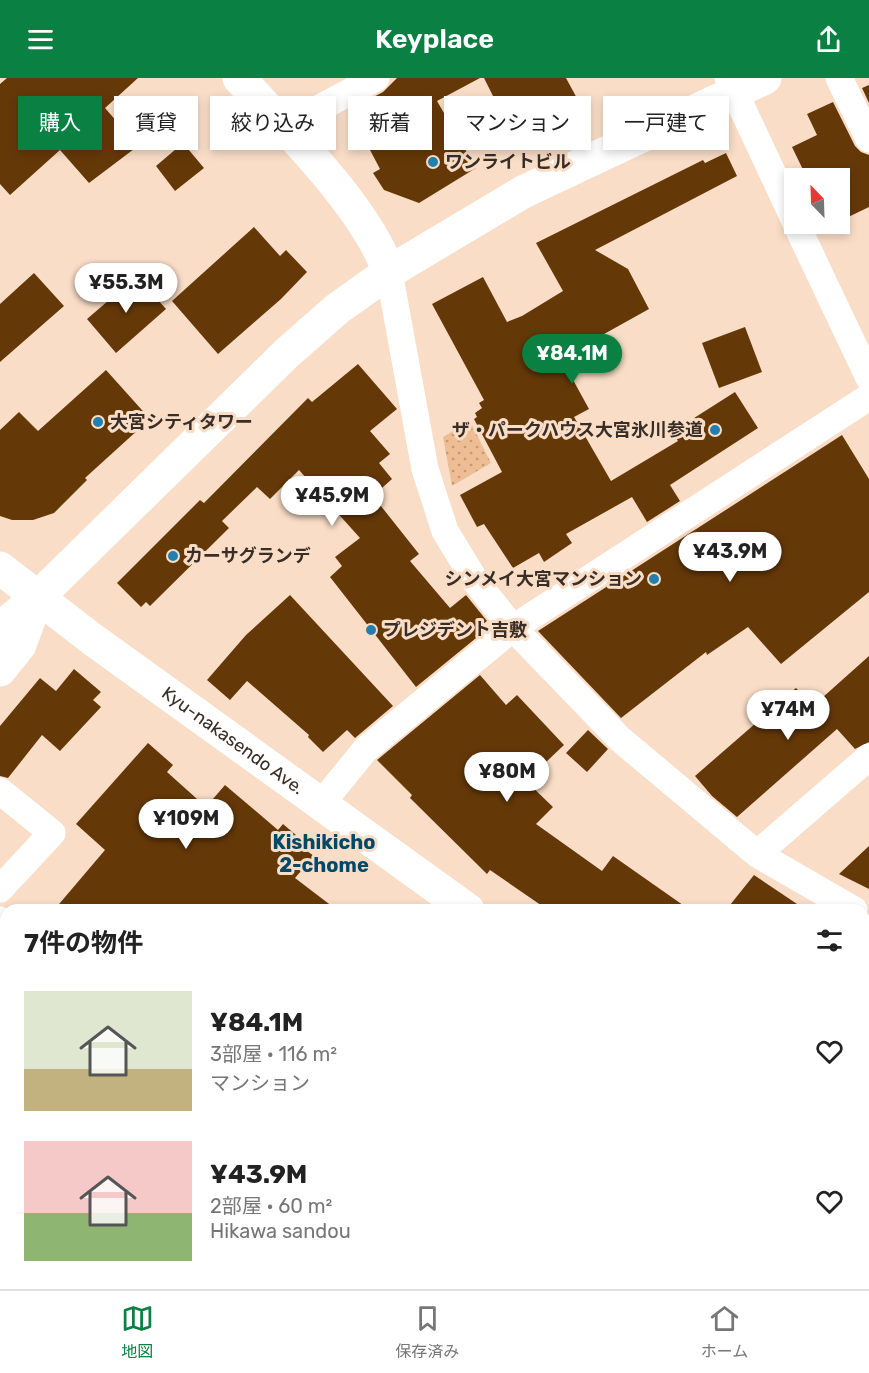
<!DOCTYPE html>
<html lang="ja">
<meta charset="utf-8">
<style>
body{margin:0;font-family:Rubik,"Noto Sans JP",sans-serif;background:#f2f2f2;color:#222;height:100vh;display:flex;flex-direction:column;font-size:22px;white-space:nowrap}
*{box-sizing:border-box;margin:0}
p{font-size:20px;color:#767676}
.icon{flex:none;width:33px;height:33px;fill:none;stroke:currentColor;stroke-width:2;stroke-linecap:round;stroke-linejoin:round}
.map{position:relative;flex:1;overflow:hidden}
.sheet{position:absolute;left:0px;top:826px;width:870px;height:386px;display:flex;flex-direction:column;background:#fff;border-radius:18px 18px 0 0;box-shadow:0 3px 9px #0003}
.sheet>*{flex:none}
.guide{position:absolute;left:18px;top:18px;width:834px;height:54px;display:flex;gap:12px}
.needle{width:39px;rotate:337deg}
.controls{position:absolute;left:784px;top:90px;display:grid;gap:12px}
.controls a{display:grid;place-items:center;width:66px;height:66px;border-radius:0px;background:#fff;box-shadow:0 3px 9px #0003;font-size:30px}
.price{position:absolute;translate:-50% -51px;padding:0 14px;border-radius:21px;background:#fff;color:#222;font-size:20px;line-height:39px;filter:drop-shadow(0 2px 3px #0008)}
.price::after{content:'';position:absolute;left:50%;top:36px;width:18px;height:14px;margin-left:-9px;background:inherit;clip-path:polygon(0 0,100% 0,50% 100%)}
.price.current{background:#0b8043;color:#fff}
ul{padding:0;list-style:none}
li{display:flex;align-items:center;gap:18px;height:150px;padding:0 24px}
li span{display:grid;place-items:center;flex:none;width:168px;height:120px;border-radius:0px;color:#555}
li>.icon{margin-inline-start:auto}
span .icon{width:72px;height:72px;fill:#fffc;stroke-width:1}
li b{font-size:26px}
h2{display:flex;justify-content:space-between;align-items:center;height:72px;padding:0 24px;font-size:26px}
.pill{padding:0 21px;border-radius:0px;background:#fff;box-shadow:0 3px 9px #0003;font-size:21px;line-height:54px}
.pill.current{background:#0b8043;color:#fff}
header{display:flex;justify-content:space-between;align-items:center;height:78px;padding:0 24px;background:#0b8043;color:#fff;font-size:27px;font-weight:600}
.tab-bar{display:flex;justify-content:space-around;align-items:center;height:84px;border-top:2px solid #e0e0e0;background:#fff;font-size:16px;color:#767676}
.tab-bar a{display:grid;justify-items:center;gap:3px}
.tab-bar .current{color:#0b8043}
.map>svg:first-child{display:block}
</style>
<header><svg class="icon" aria-label="menu" viewBox="0 0 24 24"><path d="M4 6h16M4 12h16M4 18h16"/></svg>Keyplace<svg class="icon" aria-label="share" viewBox="0 0 24 24"><path d="M12 15V3M7 8l5-5 5 5M5 13v7h14v-7"/></svg></header>
<div class="map">
<svg width="869" height="1211" viewBox="0 0 869 1211">
<defs>
<pattern id="park-dots" width="8" height="8" patternUnits="userSpaceOnUse" patternTransform="scale(1.5)"><rect width="8" height="8" fill="#efbd93"/><path d="M2 2h.1M6 6h.1" fill="none" stroke="#c39a78" stroke-width="1.8" stroke-linecap="round"/></pattern>
</defs>
<rect width="100%" height="100%" fill="#f9ddc7"/>
<path fill="url(#park-dots)" d="M470,343L491,385L452,408L443,359Z"/>
<path fill="#653808" d="M7,0H138L105,30L138,68L89,105L60,72L10,117L0,106V6Z
M397,0H480L437,23L476,90L419,125L384,112L373,95L380,91L349,32L383,14Z
M484,0H566L586,37L531,64L508,19L496,24Z
M869,7V25L862,10Z
M833,24L855,68L861,74L869,77V129L840,143V100H807L792,69L817,57L807,36Z
M183,65L204,90L175,113L156,88Z
M726,75L737,98L595,172L628,191L649,231L561,280L589,331L574,339L611,403L678,363L672,354L735,314L758,350L670,407L680,423L647,444L632,419L566,456L572,465L544,484L539,475L513,490L484,446L477,449L460,417L502,394L474,341L477,339L475,335L482,330L479,325L484,322L432,226L483,199L507,244L522,238L563,213L536,165L703,82L705,85Z
M254,149L280,178L286,172L307,194L281,221L218,276L172,223Z
M34,195L64,228L0,284V226Z
M137,198L166,231L116,275L87,241Z
M745,249L762,294L719,310L702,265Z
M358,286L397,331L370,353L390,376L379,385L392,401L373,418L419,476L410,483L450,530L466,517L487,543L476,551L481,556L416,609L330,499L342,488L335,479L360,460L299,392L270,421L257,409L222,443L229,450L150,528L146,524L141,529L117,505L200,422L204,425L308,320L312,324Z
M106,292L150,341L85,400L87,402L54,435L33,442H12L0,438V352L19,334L38,353Z
M842,357L869,401V514L781,586L748,549L707,577L706,574L621,640L538,553Z
M290,517L393,628L355,660L347,652L323,674L308,659L309,657L247,603L230,622L207,602L246,557Z
M869,578V664L855,671L837,651L737,739L712,718L695,698L796,610L813,628Z
M74,591L101,614L93,622L101,629L60,673L42,657L8,700L0,698V648L40,600L56,613Z
M480,597L506,627L517,617L564,667L526,703L553,729L536,746L602,793L613,778L690,832H548L490,792L487,796L410,720L412,717L377,682Z
M588,652L608,671L587,694L566,675Z
M148,665L173,687L167,694L206,729L225,707L278,752L283,746L303,763L300,768L314,778L295,800L337,832H54L105,772L76,746Z
M869,768V811L839,796Z
M754,797L806,832H726Z"/>
<g fill="none" stroke-linecap="round" stroke-linejoin="round">
<path stroke="#fff" stroke-width="27" d="M728,0L795,143
M839,0L869,61
M284,49L376,0
M796,146L869,300
M389,194L425,391L445,453L476,504L513,550L620,661L757,776L854,832
M0,713L52,755L0,811
M321,726L365,672L513,550L869,319
M757,776L869,679
M0,842L6,845"/>
<g stroke="#fff" stroke-width="33">
<path d="M239,0C287,52 365,128 389,194"/>
<path id="s1" d="M0,490L92,561L468,832"/>
<path d="M0,550L37,520L287,275L337,231L389,194L523,114L765,0"/>
<path d="M0,592L20,567L37,520"/>
<path d="M864,1105L869,1109"/>
</g>
<g stroke="#7f6e61" stroke-width="7">
<path id="rail" d="M0,870L6,873
M0,887L6,890
M0,903L6,906
M0,928L6,931
M0,960L6,963
M0,1025L6,1028
M413,1206L424,1211
M462,1206L472,1211
M528,1206L536,1211
M630,1206L639,1211
M660,1206L669,1211
M692,1206L701,1211"/>
</g>
<use href="#rail" stroke="#f9ddc7" stroke-width="4.5" stroke-dasharray="14" stroke-linecap="butt"/>
</g>
<g fill="#2180ad" stroke="#f9ddc7" stroke-width="2">
<circle cx="433" cy="84" r="6"/>
<circle cx="98" cy="344" r="6"/>
<circle cx="715" cy="352" r="6"/>
<circle cx="173" cy="478" r="6"/>
<circle cx="654" cy="501" r="6"/>
<circle cx="371" cy="552" r="6"/>
</g>
<g text-anchor="middle" dominant-baseline="central" stroke-width="6" stroke-linejoin="round" paint-order="stroke">
<g font-size="18" font-weight="bold" fill="#392e26" stroke="#f9ddc7" text-anchor="start">
<text x="445" y="84">ワンライトビル</text>
<text x="110" y="344">大宮シティタワー</text>
<text x="703" y="352" text-anchor="end">ザ・パークハウス大宮氷川参道</text>
<text x="185" y="478">カーサグランデ</text>
<text x="642" y="501" text-anchor="end">シンメイ大宮マンション</text>
<text x="383" y="552">プレジデント吉敷</text>
</g>
<g font-size="18" fill="#392e26" stroke="#f9ddc7">
<text stroke="none"><textPath href="#s1" startOffset="290">Kyu-nakasendo Ave.</textPath></text>
</g>
<g font-size="20" font-weight="bold" fill="#004966" stroke="#f9ddc7">
<text x="324" y="764">Kishikicho<tspan x="324" dy="23">2-chome</tspan></text>
</g>
</g>
</svg>
<div class="controls">
<a><svg class="needle" viewBox="-14 -14 28 28"><path d="M0-13l5 13h-10z" fill="#e53935"/><path d="M0 13l5-13h-10z" fill="#767676"/></svg></a>
</div>
<b class="price" style="left:126px;top:236px">¥55.3M</b>
<b class="price current" style="left:572px;top:307px">¥84.1M</b>
<b class="price" style="left:332px;top:449px">¥45.9M</b>
<b class="price" style="left:730px;top:505px">¥43.9M</b>
<b class="price" style="left:788px;top:663px">¥74M</b>
<b class="price" style="left:507px;top:725px">¥80M</b>
<b class="price" style="left:186px;top:772px">¥109M</b>
<div class="guide">
<a class="pill current">購入</a>
<a class="pill">賃貸</a>
<a class="pill">絞り込み</a>
<a class="pill">新着</a>
<a class="pill">マンション</a>
<a class="pill">一戸建て</a>
</div>
<section class="sheet">
<h2>7件の物件<svg class="icon" aria-label="filters" viewBox="0 0 24 24"><path d="M4 7h16M4 17h16"/><circle cx="9" cy="7" r="2"/><circle cx="15" cy="17" r="2"/></svg></h2>
<ul>
<li><span style="background:linear-gradient(#dfe7d0 65%,#c2b280 0)"><svg class="icon" aria-label="home" viewBox="0 0 24 24"><path d="M3 11l9-7 9 7M6 9v11h12V9"/></svg></span><div><b>¥84.1M</b><p>3部屋 · 116 m²</p><p>マンション</p></div><svg class="icon" aria-label="heart" viewBox="0 0 24 24"><path d="M12 20l-8-8c-3-5 5-10 8-4 3-6 11-1 8 4z"/></svg></li>
<li><span style="background:linear-gradient(#f6c9c9 60%,#8fb573 0)"><svg class="icon" aria-label="home" viewBox="0 0 24 24"><path d="M3 11l9-7 9 7M6 9v11h12V9"/></svg></span><div><b>¥43.9M</b><p>2部屋 · 60 m²</p><p>Hikawa sandou</p></div><svg class="icon" aria-label="heart" viewBox="0 0 24 24"><path d="M12 20l-8-8c-3-5 5-10 8-4 3-6 11-1 8 4z"/></svg></li>
</ul>
</section>
</div>
<nav class="tab-bar">
<a class="current"><svg class="icon" aria-label="map" viewBox="0 0 24 24"><path d="M3 6l6-2 6 2 6-2v14l-6 2-6-2-6 2zM9 4v14M15 6v14"/></svg>地図</a>
<a><svg class="icon" aria-label="saved" viewBox="0 0 24 24"><path d="M7 4h10v16l-5-4-5 4z"/></svg>保存済み</a>
<a><svg class="icon" aria-label="home" viewBox="0 0 24 24"><path d="M3 11l9-7 9 7M6 9v11h12V9"/></svg>ホーム</a>
</nav>
